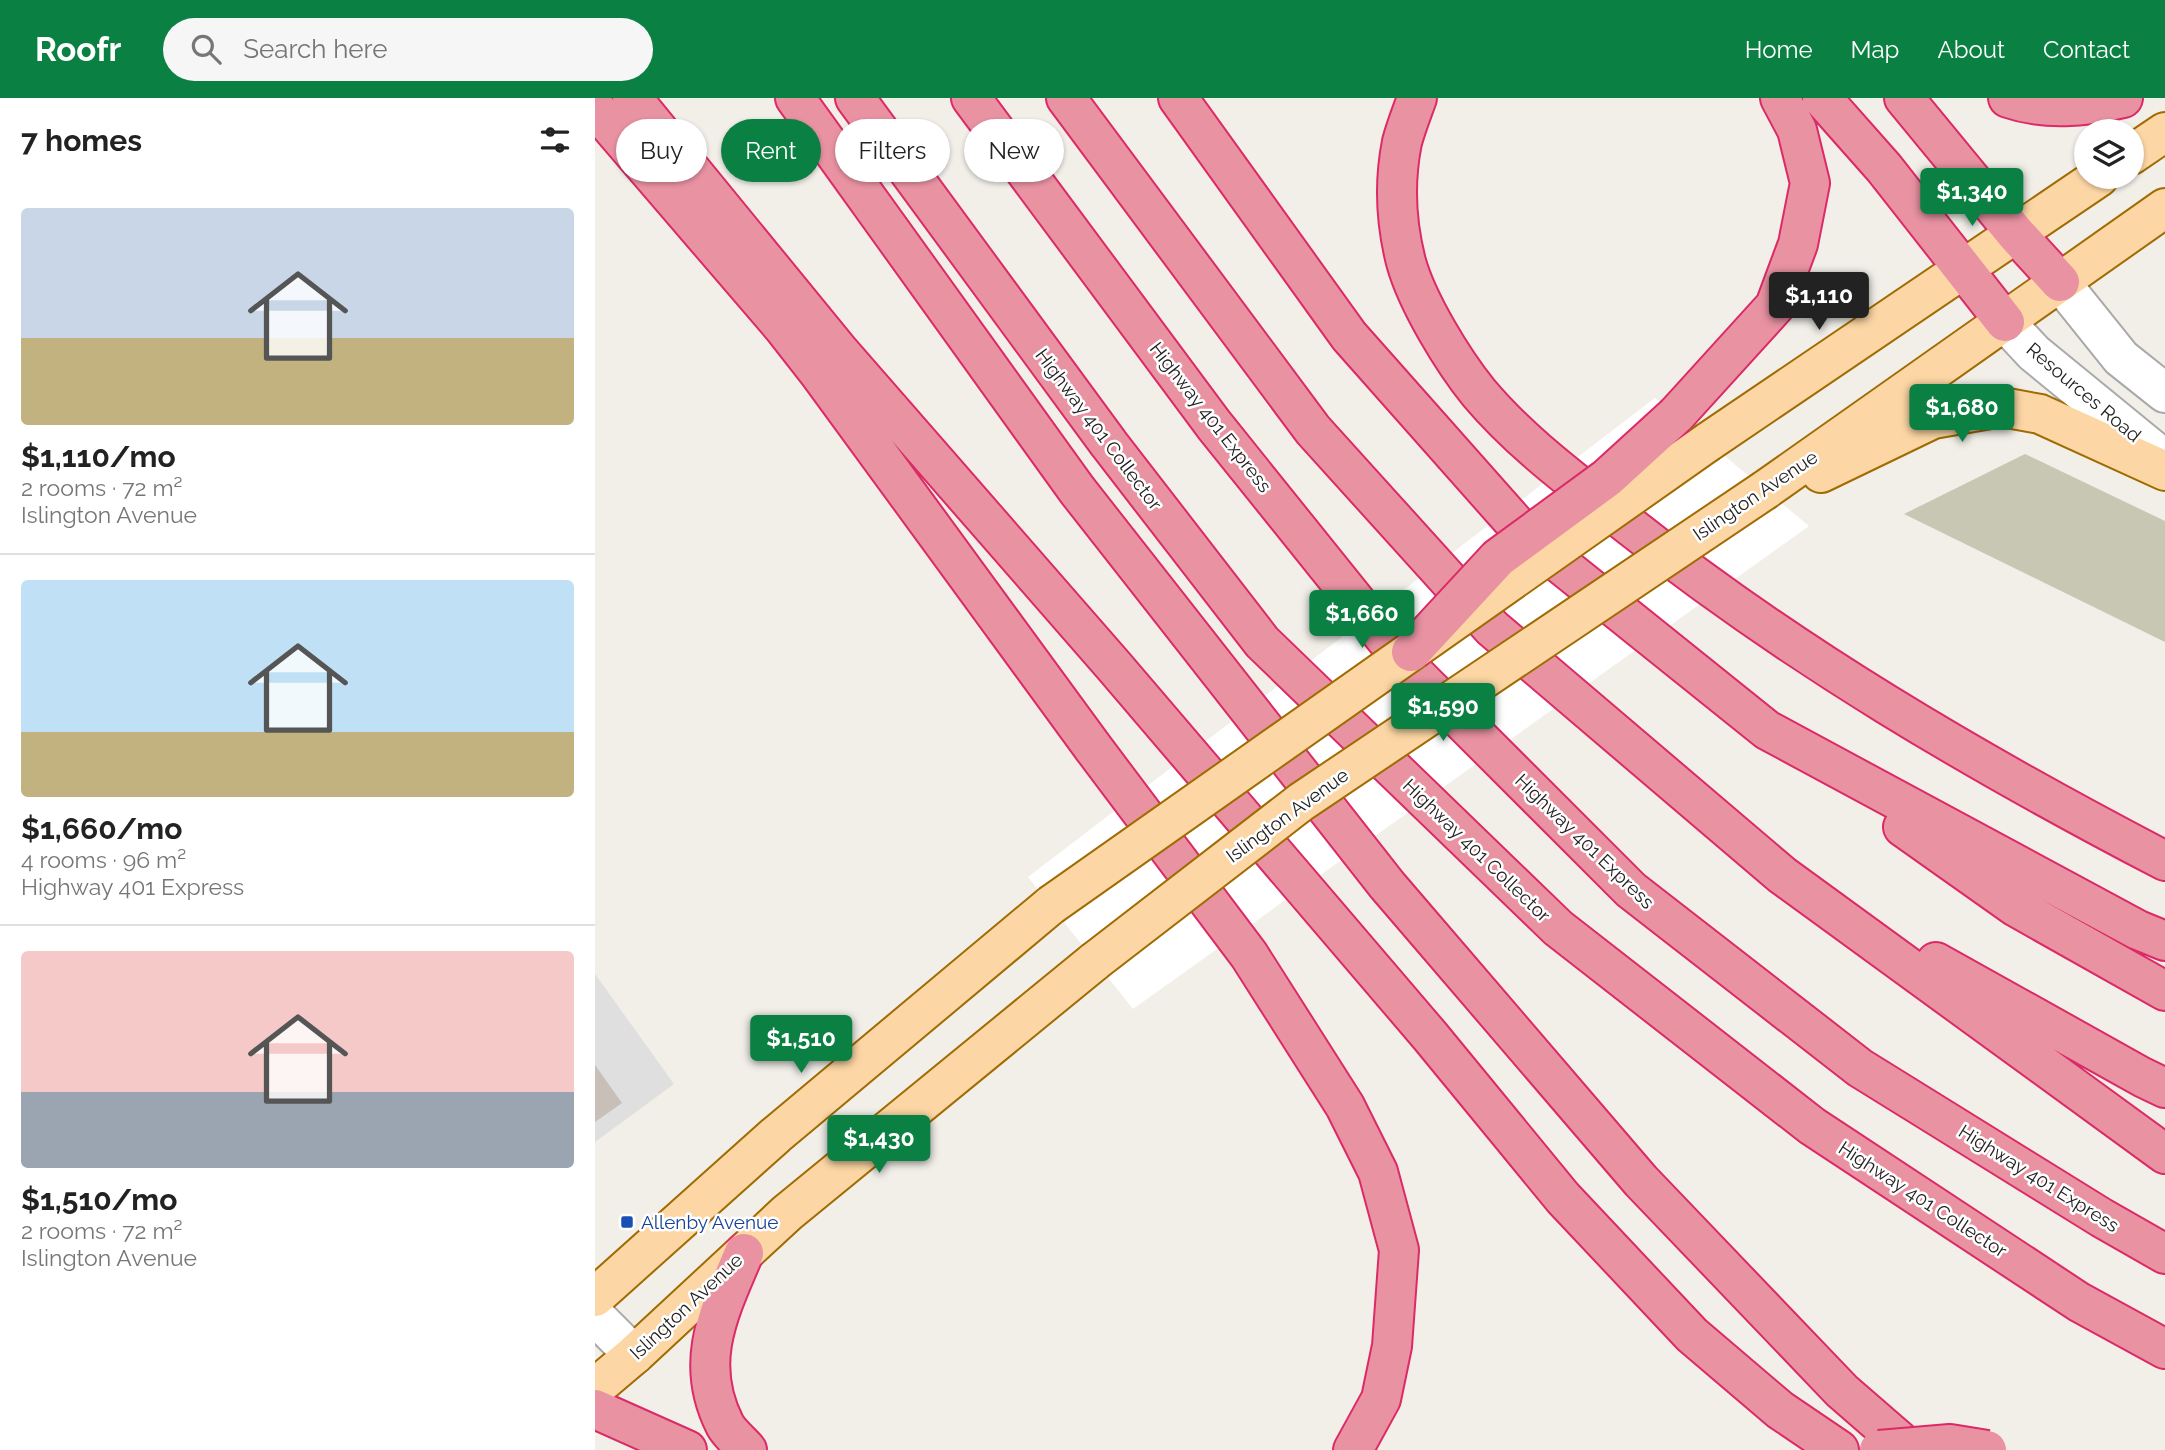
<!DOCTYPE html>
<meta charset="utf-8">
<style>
body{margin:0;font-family:Raleway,sans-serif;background:#f6f6f6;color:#222;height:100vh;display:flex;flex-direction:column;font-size:26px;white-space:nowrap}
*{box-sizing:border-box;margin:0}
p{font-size:23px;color:#767676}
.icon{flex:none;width:38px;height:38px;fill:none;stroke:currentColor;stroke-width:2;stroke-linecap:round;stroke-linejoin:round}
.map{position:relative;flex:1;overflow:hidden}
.sheet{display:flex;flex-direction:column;background:#fff;width:595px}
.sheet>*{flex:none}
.banner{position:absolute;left:21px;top:21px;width:665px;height:63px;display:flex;gap:14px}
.fabs{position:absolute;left:1479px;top:21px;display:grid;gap:14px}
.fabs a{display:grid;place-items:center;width:70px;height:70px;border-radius:50%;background:#fff;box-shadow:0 2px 5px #0004;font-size:35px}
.price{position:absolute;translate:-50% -60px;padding:0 16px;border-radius:7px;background:#0b8043;color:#fff;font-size:23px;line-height:46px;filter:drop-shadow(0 2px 4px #0008)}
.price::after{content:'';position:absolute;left:50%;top:42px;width:21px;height:16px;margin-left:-10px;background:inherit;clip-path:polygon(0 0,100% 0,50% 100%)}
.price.active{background:#222;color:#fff}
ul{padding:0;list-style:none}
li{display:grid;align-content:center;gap:14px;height:371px;padding:0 21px}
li+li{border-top:2px solid #e0e0e0}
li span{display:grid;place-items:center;height:217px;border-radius:7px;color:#555}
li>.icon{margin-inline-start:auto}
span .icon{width:126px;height:126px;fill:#fffc;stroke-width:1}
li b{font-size:30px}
h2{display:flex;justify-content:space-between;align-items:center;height:84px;padding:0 21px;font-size:30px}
.tag{padding:0 24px;border-radius:32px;background:#fff;box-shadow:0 2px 5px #0004;font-size:24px;line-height:63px}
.tag.active{background:#0b8043;color:#fff}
header{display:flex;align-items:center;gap:42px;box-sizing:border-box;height:98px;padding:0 35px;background:#0b8043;color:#fff}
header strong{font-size:33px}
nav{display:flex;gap:38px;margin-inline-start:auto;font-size:24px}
.search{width:490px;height:63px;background:#f6f6f6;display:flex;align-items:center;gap:18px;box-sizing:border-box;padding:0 24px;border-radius:38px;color:#767676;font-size:26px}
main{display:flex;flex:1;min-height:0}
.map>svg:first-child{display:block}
</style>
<header>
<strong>Roofr</strong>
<div class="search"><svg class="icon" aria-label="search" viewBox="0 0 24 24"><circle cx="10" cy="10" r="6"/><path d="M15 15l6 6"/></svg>Search here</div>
<nav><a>Home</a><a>Map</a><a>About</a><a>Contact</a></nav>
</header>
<main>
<section class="sheet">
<h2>7 homes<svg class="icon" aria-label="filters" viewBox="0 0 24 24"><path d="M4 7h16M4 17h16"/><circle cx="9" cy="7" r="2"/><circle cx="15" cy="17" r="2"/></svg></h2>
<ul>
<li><span style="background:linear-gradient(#c9d6e8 60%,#c2b280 0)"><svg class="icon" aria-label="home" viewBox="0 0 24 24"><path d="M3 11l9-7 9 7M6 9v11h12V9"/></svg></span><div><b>$1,110/mo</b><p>2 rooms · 72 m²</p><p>Islington Avenue</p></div></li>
<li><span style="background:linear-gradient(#bfe0f5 70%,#c2b280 0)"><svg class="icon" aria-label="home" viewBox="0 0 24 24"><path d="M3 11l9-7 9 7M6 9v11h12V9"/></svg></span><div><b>$1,660/mo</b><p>4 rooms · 96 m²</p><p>Highway 401 Express</p></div></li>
<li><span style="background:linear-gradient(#f6c9c9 65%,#9aa5b1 0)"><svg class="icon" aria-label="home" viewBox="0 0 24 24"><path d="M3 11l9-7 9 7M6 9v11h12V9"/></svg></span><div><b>$1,510/mo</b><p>2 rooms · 72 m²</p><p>Islington Avenue</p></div></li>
</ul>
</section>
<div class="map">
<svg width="1570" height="1352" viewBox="0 0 1570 1352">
<rect width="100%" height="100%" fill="#f2efe9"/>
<path fill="#e0dfdf" d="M0,876L79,986L0,1044Z"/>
<path fill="#c7c7b4" d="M1430,356L1570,423V544L1309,416Z"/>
<path fill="#fff" d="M1060,300L1214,428L538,911L433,779Z"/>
<path fill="#c7bfb8" d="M0,967L27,1005L0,1024Z"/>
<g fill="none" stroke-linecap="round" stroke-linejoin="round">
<g stroke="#a9a9a9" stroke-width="42">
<path id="minor" d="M1465,184L1526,260L1570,295
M1410,224L1439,255L1570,362
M0,1218L39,1257"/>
</g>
<g stroke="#a06b00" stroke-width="42">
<path id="major" d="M1536,57L1570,34
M1113,344L1504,79
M1226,375L1338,321L1407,309L1445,316L1570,373
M1170,392L1570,110
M0,1199L181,1037L456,807
M0,1290L39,1257L192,1115L500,863"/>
</g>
<g stroke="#dc2a67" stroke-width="42">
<path id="highway" d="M37,0L244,253L518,567L835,938L968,1100L1097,1237L1185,1312L1244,1352
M200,0L482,392L792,787L1046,1083L1247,1293L1315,1352
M260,0L514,346L667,544L963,830L1217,1028L1484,1204L1570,1251
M376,0L619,327L815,571L1036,792L1265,970L1507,1120L1570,1156
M471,0L718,332L897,530L1187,777L1570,1056
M583,0L754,238L933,440L1172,632L1543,832L1570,843
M822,0C817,14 811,29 807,44C799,84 801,125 811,164C822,204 858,263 884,295C927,346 980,384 1031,425C1197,557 1382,665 1570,763
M1227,0L1289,70L1410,224
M1309,0L1421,136L1465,184
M1413,0C1451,13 1490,9 1528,0
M0,10L188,229L224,275L499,651L654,857L750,1008L783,1074L804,1152L797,1248L786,1301L758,1352
M1081,317L1180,208L1203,146L1215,85L1202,32L1185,0
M1308,729L1421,809L1570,893
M1341,864L1547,979L1570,990
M149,1155C124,1214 98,1264 130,1327C135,1336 145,1344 152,1352
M0,1311L92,1352"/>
</g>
<use href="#minor" stroke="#fff" stroke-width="38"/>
<use href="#major" stroke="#fcd6a4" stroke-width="38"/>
<use href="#highway" stroke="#e892a2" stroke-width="38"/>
<g stroke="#a06b00" stroke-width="42" stroke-linecap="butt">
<path id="major-bridge" d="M456,807L1113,344
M500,863L706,704L1170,392"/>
</g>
<g stroke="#dc2a67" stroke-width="42" stroke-linecap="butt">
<path id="highway-bridge" d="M816,554L903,460L1012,380L1081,317
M1284,1352L1355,1346L1392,1352"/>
</g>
<use href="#major-bridge" stroke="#fcd6a4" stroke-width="38"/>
<use href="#highway-bridge" stroke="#e892a2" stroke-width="38"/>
</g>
<rect fill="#1a4fb4" stroke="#fff" stroke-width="2.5" x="25" y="1117" width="14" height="14" rx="3.5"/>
<g text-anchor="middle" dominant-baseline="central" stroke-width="5" stroke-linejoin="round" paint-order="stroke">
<g font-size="19" fill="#222" stroke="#fff">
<text transform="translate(1489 294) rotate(40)">Resources Road</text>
<text transform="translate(616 319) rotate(52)">Highway 401 Express</text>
<text transform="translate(504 331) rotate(53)">Highway 401 Collector</text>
<text transform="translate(1160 397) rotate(-34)">Islington Avenue</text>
<text transform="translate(692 717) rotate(-36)">Islington Avenue</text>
<text transform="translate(990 743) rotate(44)">Highway 401 Express</text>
<text transform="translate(882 752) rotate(44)">Highway 401 Collector</text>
<text transform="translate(1444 1080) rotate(32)">Highway 401 Express</text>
<text transform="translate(1328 1101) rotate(33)">Highway 401 Collector</text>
<text transform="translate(91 1208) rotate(-43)">Islington Avenue</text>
</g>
<g font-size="19" fill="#164399" stroke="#fff" text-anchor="start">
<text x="46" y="1124">Allenby Avenue</text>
</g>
</g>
</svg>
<div class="fabs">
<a><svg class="icon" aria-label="layers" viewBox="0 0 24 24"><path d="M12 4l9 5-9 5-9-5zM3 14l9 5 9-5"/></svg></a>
</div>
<b class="price" style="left:1377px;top:130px">$1,340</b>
<b class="price active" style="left:1224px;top:234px">$1,110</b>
<b class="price" style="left:1367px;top:346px">$1,680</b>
<b class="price" style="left:767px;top:552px">$1,660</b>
<b class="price" style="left:848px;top:645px">$1,590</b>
<b class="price" style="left:206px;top:977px">$1,510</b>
<b class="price" style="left:284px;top:1077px">$1,430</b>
<div class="banner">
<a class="tag">Buy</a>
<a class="tag active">Rent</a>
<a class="tag">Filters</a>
<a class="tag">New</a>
</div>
</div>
</main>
